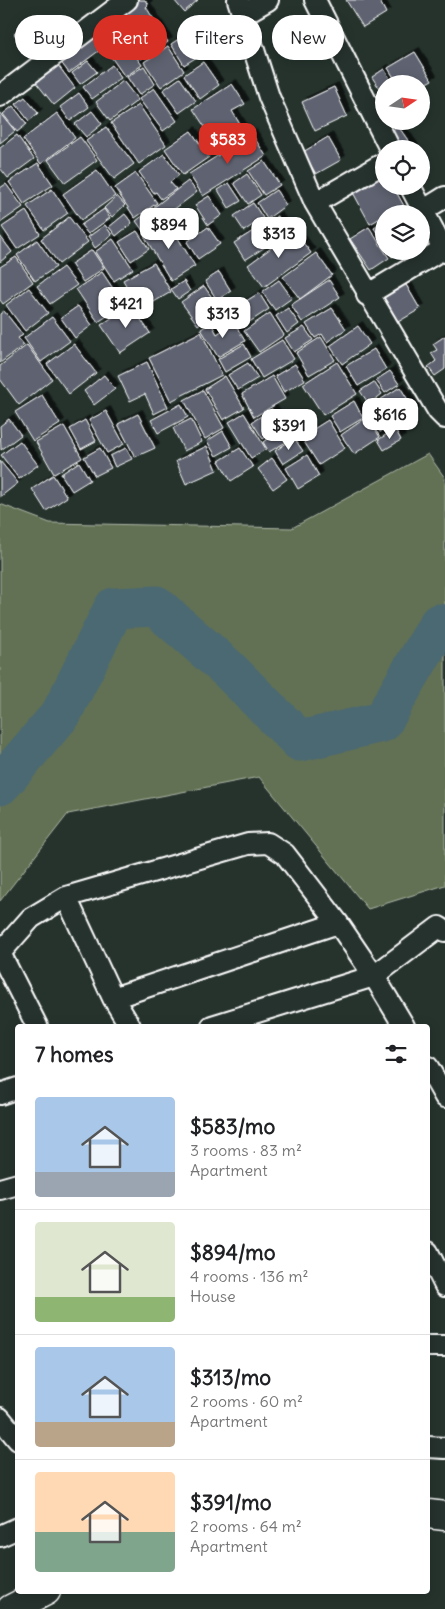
<!DOCTYPE html>
<meta charset="utf-8">
<style>
body{margin:0;font-family:Delius,sans-serif;background:#f2f2f2;color:#202124;height:100vh;display:flex;flex-direction:column;font-size:19px;white-space:nowrap}
*{box-sizing:border-box;margin:0}
p{font-size:16px;color:#757577}
.icon{flex:none;width:28px;height:28px;fill:none;stroke:currentColor;stroke-width:2;stroke-linecap:round;stroke-linejoin:round}
.map{position:relative;flex:1;overflow:hidden}
.sheet{position:absolute;left:15px;top:1024px;width:415px;height:570px;display:flex;flex-direction:column;background:#fff;border-radius:5px;box-shadow:0 2px 12px #0003}
.sheet>*{flex:none}
.banner{position:absolute;left:15px;top:15px;width:415px;height:45px;display:flex;gap:10px}
.needle{width:32px;rotate:77deg}
.fabs{position:absolute;left:375px;top:75px;display:grid;gap:10px}
.fabs a{display:grid;place-items:center;width:55px;height:55px;border-radius:50%;background:#fff;box-shadow:0 2px 12px #0003;font-size:25px}
.price{position:absolute;translate:-50% -42px;padding:0 11px;border-radius:10px;background:#fff;color:#222;font-size:16px;line-height:32px;filter:drop-shadow(0 1px 2px #0008)}
.price::after{content:'';position:absolute;left:50%;top:30px;width:15px;height:11px;margin-left:-8px;background:inherit;clip-path:polygon(0 0,100% 0,50% 100%)}
.price.selected{background:#d93025;color:#fff}
ul{padding:0;list-style:none}
li{display:flex;align-items:center;gap:15px;height:125px;padding:0 20px}
li+li{border-top:1px solid #e0e0e0}
li span{display:grid;place-items:center;flex:none;width:140px;height:100px;border-radius:5px;color:#555}
li>.icon{margin-inline-start:auto}
span .icon{width:60px;height:60px;fill:#fffc;stroke-width:1}
li b{font-size:21px}
h2{display:flex;justify-content:space-between;align-items:center;height:60px;padding:0 20px;font-size:21px}
.tag{padding:0 18px;border-radius:22px;background:#fff;box-shadow:0 2px 12px #0003;font-size:18px;line-height:45px}
.tag.selected{background:#d93025;color:#fff}
.map>svg:first-child{display:block}
</style>
<div class="map">
<svg width="445" height="1609" viewBox="0 0 445 1609">
<defs>
<filter id="shadow"><feDropShadow dx="4.5" dy="-4.5" stdDeviation="0" flood-color="#0009"/></filter>
</defs>
<rect width="100%" height="100%" fill="#26332d"/>
<filter id="ink" filterUnits="userSpaceOnUse"><feTurbulence type="fractalNoise" baseFrequency=".02" numOctaves="2"/><feDisplacementMap in="SourceGraphic" scale="10" xChannelSelector="R" yChannelSelector="G"/><feConvolveMatrix kernelMatrix="1 2 1 2 8 2 1 2 1" color-interpolation-filters="sRGB"/></filter>
<g filter="url(#ink)">
<path fill="#627153" stroke="#b0b8a9" d="M428,454L445,478V885L368,909L259,777L68,814L0,901V504L50,523L292,528Z"/>
<g fill="none" stroke-linecap="round" stroke-linejoin="round">
<path stroke="#4c6973" stroke-width="41" d="M0,785L61,714L114,608L156,606L228,669L300,741L382,722L439,624L445,626"/>
</g>
<path fill="#5e6371" stroke="#fff" filter="url(#shadow)" d="M122,0H145L148,5L146,7L168,42L141,59L117,20L127,14L119,2Z
M174,0H198L184,12Z
M346,0H379L386,13L363,27Z
M107,13L120,34L110,40L97,20Z
M23,27L30,35L21,43L14,34Z
M302,27L314,46L295,56L284,37Z
M89,28L104,47L69,73L55,54Z
M188,33L202,54L184,65L171,44Z
M121,36L142,65L125,77L105,48Z
M168,46L184,71L161,87L144,62Z
M415,52L432,80L421,86V84H398L388,68Z
M52,57L75,88L54,105L30,75Z
M88,61L97,72L80,84L72,73Z
M203,62L219,85L200,99L184,75Z
M112,65L121,78L92,99L83,87Z
M144,66L155,84L139,95L127,77Z
M384,69L391,80L379,88L372,77Z
M180,78L196,101L179,113L163,90Z
M123,81L138,100L110,121L96,102Z
M232,84L245,104L232,111L244,131L218,147L193,109Z
M334,87L347,116L315,131L302,102Z
M154,88L177,121L163,131L139,99Z
M79,93L89,107L70,121L60,107Z
M25,97L38,113L29,121L16,104Z
M139,105L166,145L139,164L111,123Z
M13,106L27,124L17,132L3,114Z
M92,111L102,124L86,137L75,124Z
M0,112L15,131L0,143Z
M57,113L75,138L41,164L23,139Z
M398,126L414,149H395L385,135Z
M106,127L134,164L114,179L86,141Z
M191,131L209,157L183,175L165,149Z
M252,134L266,156L203,196L189,174Z
M17,135L34,159L8,178L0,168V148Z
M80,137L97,160L65,183L48,160Z
M328,137L341,160L316,174L303,152Z
M164,154L179,175L170,182L176,189L161,199L156,192L154,193L139,172Z
M264,161L280,185L264,195L248,171Z
M38,163L53,185L24,204L9,182Z
M384,168V186H393L404,206L389,214H384V216L370,224L349,185Z
M97,170L115,196L81,220L63,194Z
M136,173L157,203L135,218L115,188Z
M247,174L261,195L248,204L234,183Z
M188,181L197,192L144,232L136,221Z
M229,183L241,201L229,208L218,190Z
M6,184L23,207L0,223V188Z
M52,189L68,213L44,230L27,206Z
M276,190L286,205L267,219L257,203Z
M117,196L125,205L112,217L104,208Z
M209,196L222,215L208,225L195,205Z
M253,203L263,218L244,231L234,216Z
M104,209L110,218L88,234L81,225Z
M26,211L40,234L17,249L2,227Z
M125,214L132,223L116,236L109,227Z
M277,216L287,233L245,260L234,243Z
M69,217L88,242L59,264L41,239Z
M167,220L195,266L171,281L143,234Z
M384,222V243L374,228Z
M105,225L112,235L95,248L88,237Z
M208,227L220,244L198,259L187,242Z
M369,227L389,258L371,270L350,239Z
M137,231L149,249L131,261L119,242Z
M294,231L311,253L264,287L248,265Z
M0,236L12,252L0,262Z
M113,239L133,269L114,281L95,252Z
M37,240L56,267L35,281L17,255Z
M92,250L104,268L83,282L71,264Z
M388,251H402L392,257Z
M316,253L332,275L300,299L283,277Z
M16,257L33,282L3,304L0,300V267Z
M154,263L171,292L140,310L123,280Z
M63,267L77,285L50,304L37,286Z
M102,272L124,305L98,322L76,289Z
M219,272L231,291L217,300L205,281Z
M279,280L292,298L275,310L262,292Z
M329,280L340,297L302,322L291,305Z
M184,281L190,291L178,299L171,289Z
M405,283L420,309L398,322L383,296Z
M204,286L220,309L198,325L181,302Z
M29,288L48,313L25,331L6,305Z
M259,293L269,309L242,327L232,310Z
M131,305L150,333L120,353L101,325Z
M78,306L92,325L75,338L61,318Z
M288,308L299,324L287,333L276,316Z
M332,308L346,329L327,342L322,334L315,338L306,324Z
M4,311L23,335L18,338L24,345L0,363V314Z
M270,313L284,335L259,352L244,331Z
M52,317L70,341L41,362L24,338Z
M211,323L217,334L234,323L245,341L218,357L201,329Z
M358,326L370,344L342,364L330,346Z
M304,327L313,340L294,352L285,338Z
M201,332L222,375L171,401L149,358Z
M445,336V369L435,376L428,367L436,361L431,353L437,350L433,344Z
M321,337L335,360L309,375L296,353Z
M282,340L294,359L262,378L251,359Z
M74,344L96,373L69,394L47,364Z
M244,344L251,357L225,372L218,359Z
M27,345L52,379L19,405L0,379V366Z
M374,349L386,369L358,386L346,366Z
M147,362L168,407L154,414L145,394L130,401L118,376Z
M337,362L357,394L323,415L303,384Z
M248,363L258,378L238,390L228,375Z
M295,364L305,380L284,392L275,376Z
M390,371L399,384L385,393L376,380Z
M104,375L115,389L94,405L84,391Z
M225,376L244,408L223,420L205,389Z
M272,376L285,399L254,417L242,394Z
M374,382L382,394L369,404L360,391Z
M400,387L415,411L380,432L366,409Z
M203,390L224,428L205,439L184,400Z
M42,395L60,424L33,441L15,412Z
M354,401L363,418L340,432L330,416Z
M181,404L188,417L158,433L151,420Z
M272,409L283,425L263,439L252,422Z
M106,411L124,444L107,453L89,420Z
M244,413L266,449L251,458L229,422Z
M138,414L155,448L135,457L118,424Z
M367,417L380,437L354,454L341,435Z
M9,419L21,435L1,450L0,426Z
M191,419L202,442L184,451L173,428Z
M85,420L96,441L81,449L70,429Z
M328,420L345,448L319,465L301,437Z
M64,426L82,458L54,474L36,442Z
M395,429L401,440L384,450L378,440Z
M223,431L232,447L216,456L207,441Z
M279,431L286,442L269,452L263,442Z
M294,438L303,451L283,464L275,451Z
M20,441L38,465L19,479L1,455Z
M207,446L217,470L186,484L176,461Z
M100,448L111,468L95,476L84,457Z
M126,448L132,459L115,467L110,456Z
M240,448L253,467L231,481L219,461Z
M307,455L319,476L298,489L286,468Z
M272,458L287,479L273,489L258,469Z
M0,461L18,483L0,497Z
M79,462L90,480L72,491L61,474Z
M53,475L67,497L46,511L32,489Z"/>
<g fill="none" stroke-linecap="round" stroke-linejoin="round">
<g stroke="#fff" stroke-width="24">
<path id="street" d="M238,0L269,97L315,203L438,411L445,418
M315,0L390,149
M242,15L268,0
M0,96L127,0
M410,186L445,252
M315,203L384,163
M424,210L445,197
M367,295L443,249
M66,897L113,998L130,1026
M0,953L31,918L66,897L248,844L268,843L285,854L338,923L374,976L404,1026
M0,953L37,1026
M113,998L338,923
M212,1026L374,976L439,927L445,931
M428,1067L445,1097
M0,1094L18,1088
M0,1189L18,1184
M428,1252L445,1286
M428,1346H445
M0,1418L18,1440
M428,1447L445,1448
M0,1536L18,1528"/>
</g>
<g stroke="#fff" stroke-width="31">
<path id="secondary" d="M428,1514L445,1516
M11,1609L46,1591"/>
</g>
<use href="#street" stroke="#26332d" stroke-width="20"/>
<use href="#secondary" stroke="#26332d" stroke-width="28"/>
</g>
</g>
</svg>
<div class="fabs">
<a><svg class="needle" viewBox="-14 -14 28 28"><path d="M0-13l5 13h-10z" fill="#e53935"/><path d="M0 13l5-13h-10z" fill="#757577"/></svg></a>
<a><svg class="icon" aria-label="locate" viewBox="0 0 24 24"><circle cx="12" cy="12" r="6"/><path d="M12 2v4M12 18v4M2 12h4M18 12h4"/></svg></a>
<a><svg class="icon" aria-label="layers" viewBox="0 0 24 24"><path d="M12 4l9 5-9 5-9-5zM3 14l9 5 9-5"/></svg></a>
</div>
<b class="price selected" style="left:228px;top:165px">$583</b>
<b class="price" style="left:169px;top:250px">$894</b>
<b class="price" style="left:279px;top:259px">$313</b>
<b class="price" style="left:126px;top:329px">$421</b>
<b class="price" style="left:223px;top:339px">$313</b>
<b class="price" style="left:390px;top:440px">$616</b>
<b class="price" style="left:289px;top:451px">$391</b>
<div class="banner">
<a class="tag">Buy</a>
<a class="tag selected">Rent</a>
<a class="tag">Filters</a>
<a class="tag">New</a>
</div>
<section class="sheet">
<h2>7 homes<svg class="icon" aria-label="filters" viewBox="0 0 24 24"><path d="M4 7h16M4 17h16"/><circle cx="9" cy="7" r="2"/><circle cx="15" cy="17" r="2"/></svg></h2>
<ul>
<li><span style="background:linear-gradient(#a9c7e8 75%,#9aa5b1 0)"><svg class="icon" aria-label="home" viewBox="0 0 24 24"><path d="M3 11l9-7 9 7M6 9v11h12V9"/></svg></span><div><b>$583/mo</b><p>3 rooms · 83 m²</p><p>Apartment</p></div></li>
<li><span style="background:linear-gradient(#dfe7d0 75%,#8fb573 0)"><svg class="icon" aria-label="home" viewBox="0 0 24 24"><path d="M3 11l9-7 9 7M6 9v11h12V9"/></svg></span><div><b>$894/mo</b><p>4 rooms · 136 m²</p><p>House</p></div></li>
<li><span style="background:linear-gradient(#a9c7e8 75%,#b9a48a 0)"><svg class="icon" aria-label="home" viewBox="0 0 24 24"><path d="M3 11l9-7 9 7M6 9v11h12V9"/></svg></span><div><b>$313/mo</b><p>2 rooms · 60 m²</p><p>Apartment</p></div></li>
<li><span style="background:linear-gradient(#ffd9b3 60%,#7fa58c 0)"><svg class="icon" aria-label="home" viewBox="0 0 24 24"><path d="M3 11l9-7 9 7M6 9v11h12V9"/></svg></span><div><b>$391/mo</b><p>2 rooms · 64 m²</p><p>Apartment</p></div></li>
</ul>
</section>
</div>
